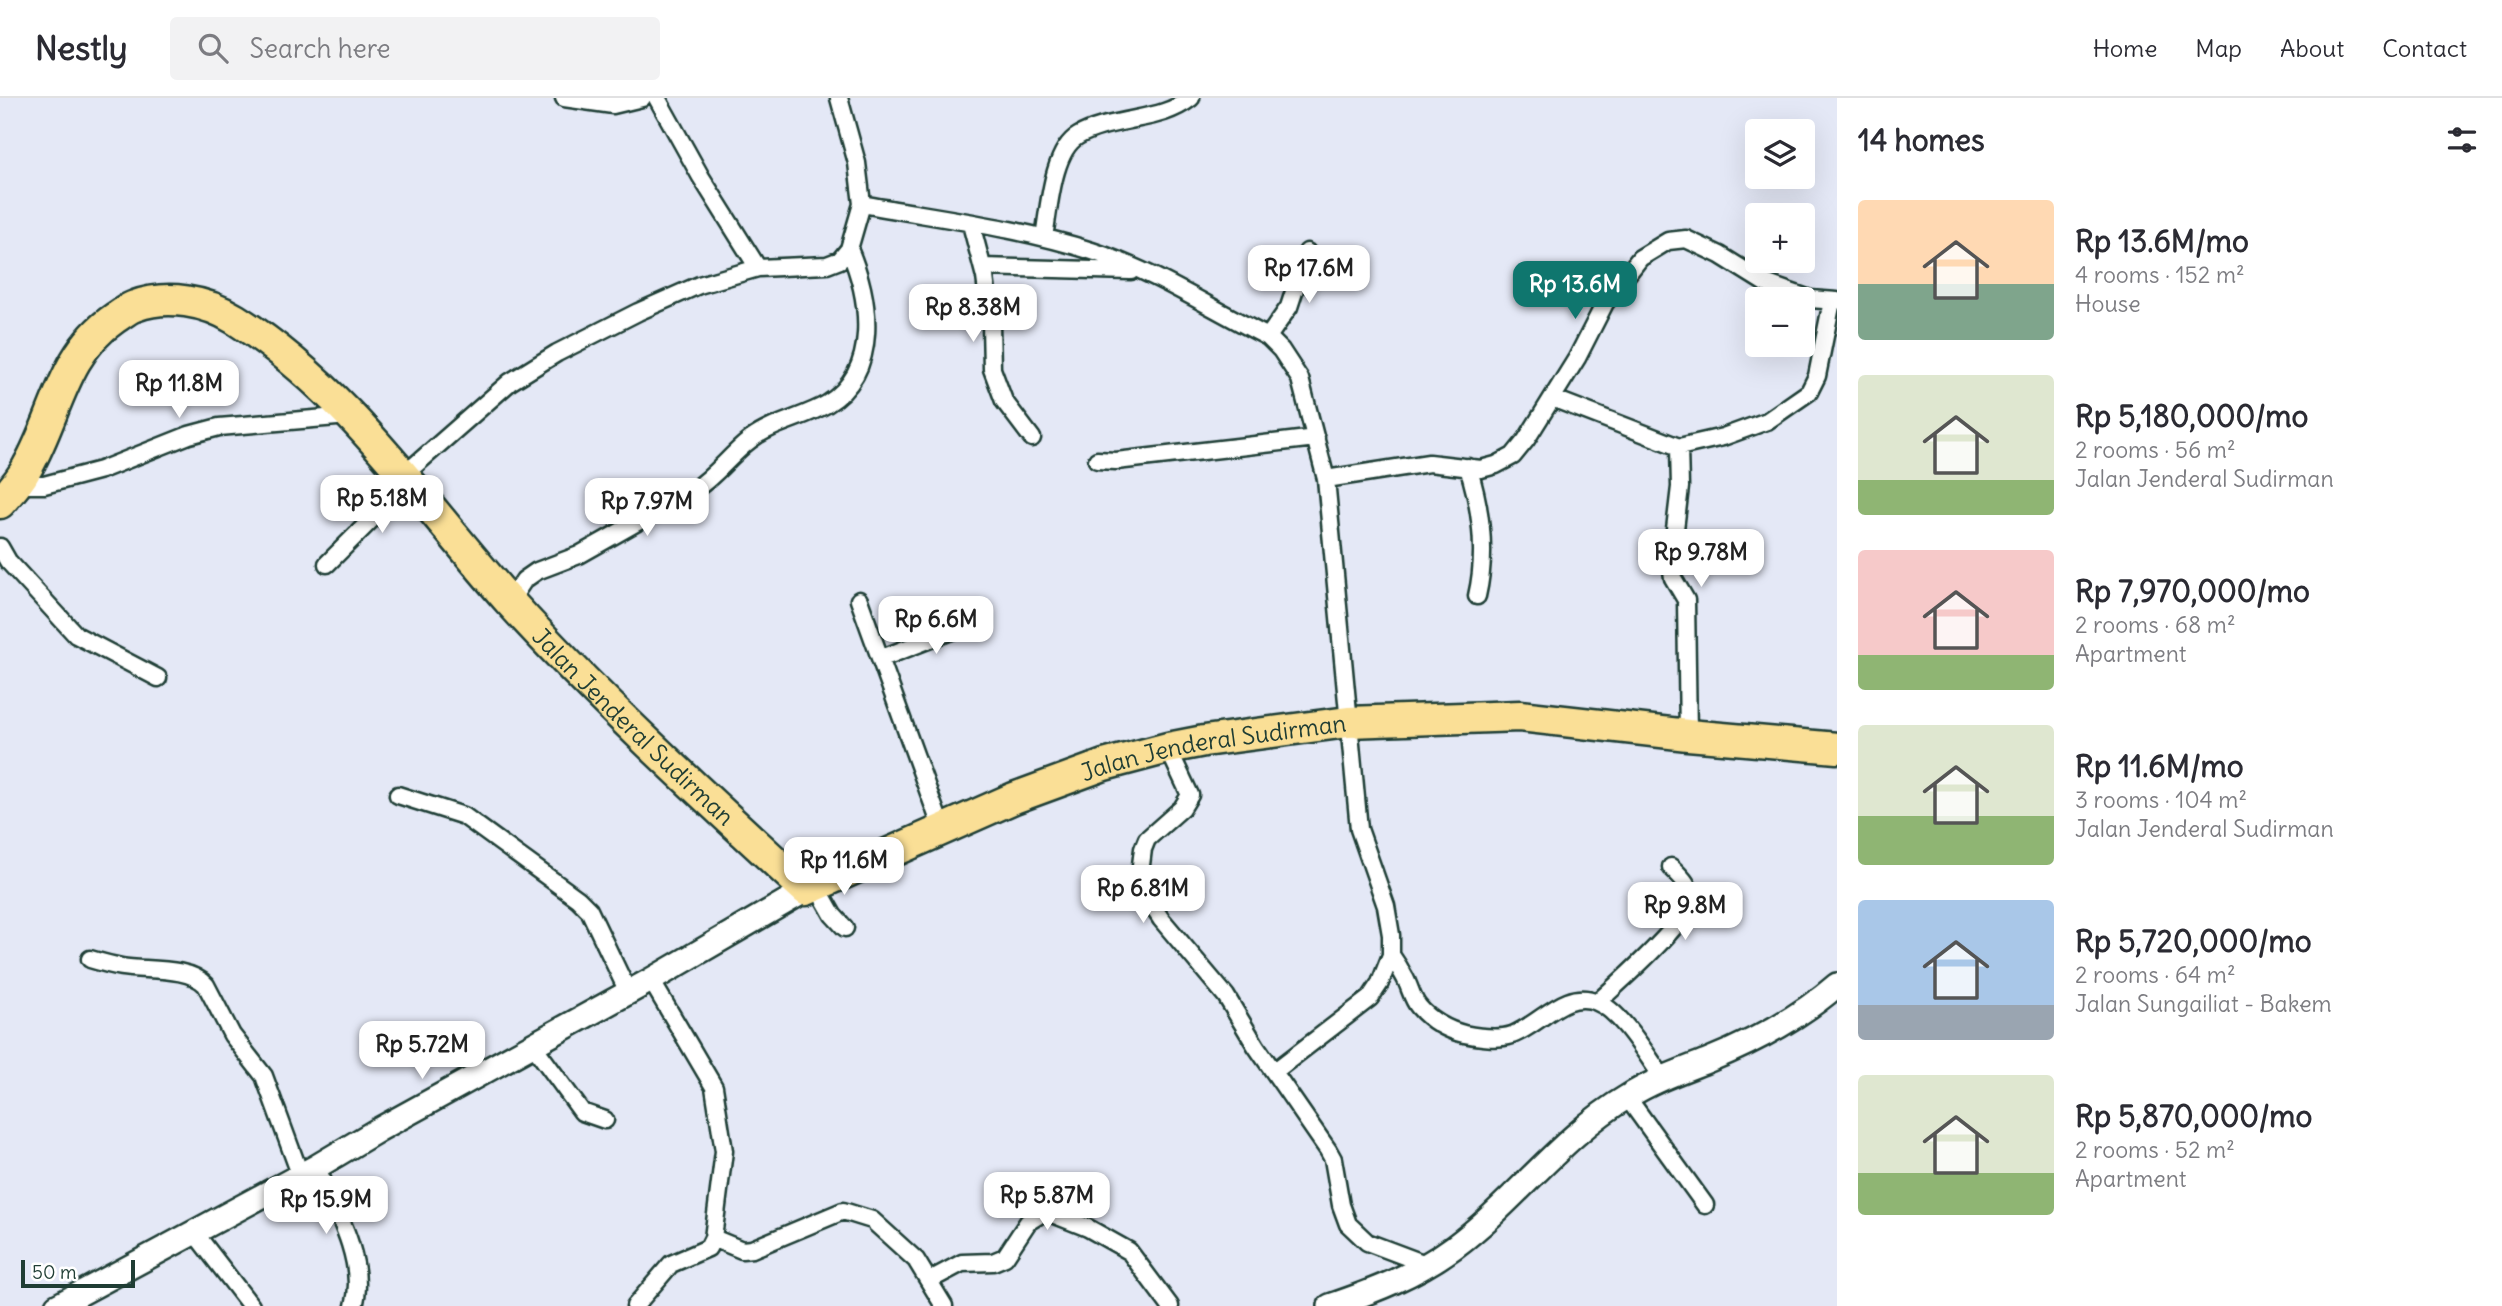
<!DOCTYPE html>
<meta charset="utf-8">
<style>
body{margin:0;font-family:Delius,sans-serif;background:#f2f2f3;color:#2b2b33;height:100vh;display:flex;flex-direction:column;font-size:26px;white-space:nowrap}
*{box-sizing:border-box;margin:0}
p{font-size:23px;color:#7c7c81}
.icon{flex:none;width:38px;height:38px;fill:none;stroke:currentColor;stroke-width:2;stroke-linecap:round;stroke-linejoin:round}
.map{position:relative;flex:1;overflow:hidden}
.drawer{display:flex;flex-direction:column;background:#fff;width:665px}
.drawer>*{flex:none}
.fabs{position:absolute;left:1745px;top:21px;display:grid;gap:14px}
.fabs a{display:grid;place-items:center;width:70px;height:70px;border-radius:7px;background:#fff;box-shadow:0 7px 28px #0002;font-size:35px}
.scale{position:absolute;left:21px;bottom:18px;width:114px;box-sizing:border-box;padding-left:7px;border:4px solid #1f3d34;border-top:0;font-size:19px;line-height:24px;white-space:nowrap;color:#1f3d34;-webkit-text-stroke:5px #fff;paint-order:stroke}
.price{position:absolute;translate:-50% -60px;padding:0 16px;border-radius:14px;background:#fff;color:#222;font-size:23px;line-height:46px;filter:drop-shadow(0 2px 4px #0008)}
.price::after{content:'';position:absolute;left:50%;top:42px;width:21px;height:16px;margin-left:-10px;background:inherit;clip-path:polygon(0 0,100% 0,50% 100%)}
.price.on{background:#0f766e;color:#fff}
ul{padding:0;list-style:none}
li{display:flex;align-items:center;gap:21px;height:175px;padding:0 21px}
li span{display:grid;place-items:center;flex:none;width:196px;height:140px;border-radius:7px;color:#555}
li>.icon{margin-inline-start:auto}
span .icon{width:84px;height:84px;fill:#fffc;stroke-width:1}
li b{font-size:30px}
h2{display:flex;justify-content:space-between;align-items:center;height:84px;padding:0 21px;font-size:30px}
header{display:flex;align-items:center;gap:42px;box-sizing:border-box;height:98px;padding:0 35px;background:#fff;border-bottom:2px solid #e1e1e2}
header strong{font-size:33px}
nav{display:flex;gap:38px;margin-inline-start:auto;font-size:24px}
.search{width:490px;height:63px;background:#f2f2f3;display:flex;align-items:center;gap:18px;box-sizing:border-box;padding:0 24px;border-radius:7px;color:#7c7c81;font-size:26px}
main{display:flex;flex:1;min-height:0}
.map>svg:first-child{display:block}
</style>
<header>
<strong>Nestly</strong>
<div class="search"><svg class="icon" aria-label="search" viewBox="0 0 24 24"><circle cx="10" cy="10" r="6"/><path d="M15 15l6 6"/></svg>Search here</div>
<nav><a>Home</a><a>Map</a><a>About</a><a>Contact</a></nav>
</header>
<main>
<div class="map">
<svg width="1837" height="1208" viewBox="0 0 1837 1208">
<rect width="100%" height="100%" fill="#e4e8f6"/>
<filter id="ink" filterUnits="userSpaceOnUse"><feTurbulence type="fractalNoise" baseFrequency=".0143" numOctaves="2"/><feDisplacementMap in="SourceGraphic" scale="14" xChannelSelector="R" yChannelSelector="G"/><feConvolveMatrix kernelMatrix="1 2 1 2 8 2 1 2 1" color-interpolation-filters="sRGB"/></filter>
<g filter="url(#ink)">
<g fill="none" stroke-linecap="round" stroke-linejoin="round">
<g stroke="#1f3d34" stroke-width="21">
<path id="street" d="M564,0L613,7L642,0
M657,0L701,79L758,170
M862,106C938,120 1017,129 1092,153C1154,173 1210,210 1268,239L1281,252L1300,281L1326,381L1359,731L1386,808L1391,837V857L1380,885L1370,900L1275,973
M971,126L985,179L991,226L992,271L1004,303L1032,340
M1044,139C1049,112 1052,53 1078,38C1095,28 1116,25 1135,21C1156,17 1174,13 1191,0
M983,169L1131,173
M1268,239L1289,209L1307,154
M1552,300L1679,349L1723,339L1767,323L1809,294L1817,278L1832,203
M1679,349L1680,389L1671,465L1673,480L1686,502L1688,637
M1097,362L1116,363L1316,340
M1468,369C1481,410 1487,455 1477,498
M405,376L510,284L557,255L638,214L699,187L758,170L827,167L840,162L849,151L862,106L857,65L839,0
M1326,381L1429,365L1481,371L1496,367L1513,358L1526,342L1577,260L1605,205L1640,160L1668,143L1686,141L1720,157L1765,185L1810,201L1837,203
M17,387H44L101,372L189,337L219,329L349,318
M0,449L8,463L76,537L158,580
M327,466L410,383
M859,502L942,731
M510,503L524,482L537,473L579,457L694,392C716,378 730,357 750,342C772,325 803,320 827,306C881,273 870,200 849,151
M882,560L977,523
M1168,650L1190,697L1182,710L1147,741L1143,751L1141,767L1143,786L1150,804L1161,821L1226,898L1256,948L1328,1052L1333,1061L1341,1107L1348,1126L1367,1144L1428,1167
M398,697L464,718L578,801L589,812L628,894
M816,787L833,817L845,830
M1391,857C1396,864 1401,872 1405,880C1410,889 1412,901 1419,909C1430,922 1447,932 1464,936C1479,939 1497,942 1512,937C1541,926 1566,890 1597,904C1622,914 1647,958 1663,980
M90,861C100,864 111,867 122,869C146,873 189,868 206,887L232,937L264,978L300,1076
M1598,904C1617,886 1689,824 1690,801C1691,787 1680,778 1671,769
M533,947L582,1014L605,1022
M1627,999L1705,1107
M316,1069C335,1109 367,1164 354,1208
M194,1134L251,1208
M713,1140L742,1152L752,1151L843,1113L872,1122L916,1162L944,1208
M930,1182L962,1165L993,1164L1005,1159L1028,1124L1041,1116L1050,1115L1088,1130L1129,1153L1170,1208
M635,1208L671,1166L708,1150L713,1140L724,1053L714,989L651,882"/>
</g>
<g stroke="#1f3d34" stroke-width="28">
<path id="secondary" d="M57,1208L316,1069L378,1032L651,882L806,792
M1330,1208C1374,1193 1416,1177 1454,1149C1515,1104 1561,1038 1627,999C1652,983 1681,973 1709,962C1756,943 1799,920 1837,887"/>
</g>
<g stroke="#1f3d34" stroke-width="35">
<g id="highway">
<path id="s1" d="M0,405C11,393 21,382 28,368C57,317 63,255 115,220C122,216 128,210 135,208C167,196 206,203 235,221C348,292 423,406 510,504C603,606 705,699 806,792L1014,700L1104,667L1168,650L1204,643L1348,624L1520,618L1688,637L1837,650"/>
</g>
</g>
<use href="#street" stroke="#fff" stroke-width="16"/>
<use href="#secondary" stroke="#fff" stroke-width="23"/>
<use href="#highway" stroke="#fadf96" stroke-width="30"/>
</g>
</g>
<g text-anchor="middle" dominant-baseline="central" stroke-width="7" stroke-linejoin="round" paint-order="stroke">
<g font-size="24" fill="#1f3d34" stroke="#fff">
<text stroke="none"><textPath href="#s1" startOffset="920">Jalan Jenderal Sudirman</textPath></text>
<text stroke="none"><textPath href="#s1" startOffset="1592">Jalan Jenderal Sudirman</textPath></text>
</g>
</g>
</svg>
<div class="fabs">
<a><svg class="icon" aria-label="layers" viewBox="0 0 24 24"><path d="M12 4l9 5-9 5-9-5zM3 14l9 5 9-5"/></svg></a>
<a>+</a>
<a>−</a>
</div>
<div class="scale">50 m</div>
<b class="price" style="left:1309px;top:207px">Rp 17.6M</b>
<b class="price on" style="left:1575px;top:223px">Rp 13.6M</b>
<b class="price" style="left:973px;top:246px">Rp 8.38M</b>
<b class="price" style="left:179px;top:322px">Rp 11.8M</b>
<b class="price" style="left:382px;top:437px">Rp 5.18M</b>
<b class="price" style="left:647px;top:440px">Rp 7.97M</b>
<b class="price" style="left:1701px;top:491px">Rp 9.78M</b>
<b class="price" style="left:936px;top:558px">Rp 6.6M</b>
<b class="price" style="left:844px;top:799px">Rp 11.6M</b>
<b class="price" style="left:1143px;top:827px">Rp 6.81M</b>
<b class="price" style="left:1685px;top:844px">Rp 9.8M</b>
<b class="price" style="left:422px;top:983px">Rp 5.72M</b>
<b class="price" style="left:1047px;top:1134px">Rp 5.87M</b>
<b class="price" style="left:326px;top:1138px">Rp 15.9M</b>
</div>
<section class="drawer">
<h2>14 homes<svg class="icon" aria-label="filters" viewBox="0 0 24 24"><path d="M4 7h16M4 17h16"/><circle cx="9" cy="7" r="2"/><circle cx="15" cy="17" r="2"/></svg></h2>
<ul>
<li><span style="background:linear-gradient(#ffd9b3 60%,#7fa58c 0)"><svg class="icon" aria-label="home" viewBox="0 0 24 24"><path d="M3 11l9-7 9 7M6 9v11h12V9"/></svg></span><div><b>Rp 13.6M/mo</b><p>4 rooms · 152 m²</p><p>House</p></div></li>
<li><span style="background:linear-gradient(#dfe7d0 75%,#8fb573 0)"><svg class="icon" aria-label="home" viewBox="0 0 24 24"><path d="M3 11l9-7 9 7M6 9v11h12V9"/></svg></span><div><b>Rp 5,180,000/mo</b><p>2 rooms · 56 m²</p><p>Jalan Jenderal Sudirman</p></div></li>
<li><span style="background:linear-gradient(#f6c9c9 75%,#8fb573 0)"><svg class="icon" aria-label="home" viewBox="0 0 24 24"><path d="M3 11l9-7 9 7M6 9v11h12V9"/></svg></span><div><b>Rp 7,970,000/mo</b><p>2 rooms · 68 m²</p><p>Apartment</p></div></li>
<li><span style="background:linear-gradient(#dfe7d0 65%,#8fb573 0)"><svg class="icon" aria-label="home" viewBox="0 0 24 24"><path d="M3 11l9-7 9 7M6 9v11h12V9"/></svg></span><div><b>Rp 11.6M/mo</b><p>3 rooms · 104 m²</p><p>Jalan Jenderal Sudirman</p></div></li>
<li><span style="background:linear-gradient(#a9c7e8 75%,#9aa5b1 0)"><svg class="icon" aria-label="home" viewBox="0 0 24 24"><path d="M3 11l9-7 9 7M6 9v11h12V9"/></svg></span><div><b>Rp 5,720,000/mo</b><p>2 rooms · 64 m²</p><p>Jalan Sungailiat - Bakem</p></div></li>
<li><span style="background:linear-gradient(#dfe7d0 70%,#8fb573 0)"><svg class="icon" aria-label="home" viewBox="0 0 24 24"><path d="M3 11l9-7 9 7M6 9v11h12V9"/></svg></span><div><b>Rp 5,870,000/mo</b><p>2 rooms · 52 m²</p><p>Apartment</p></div></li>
</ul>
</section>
</main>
